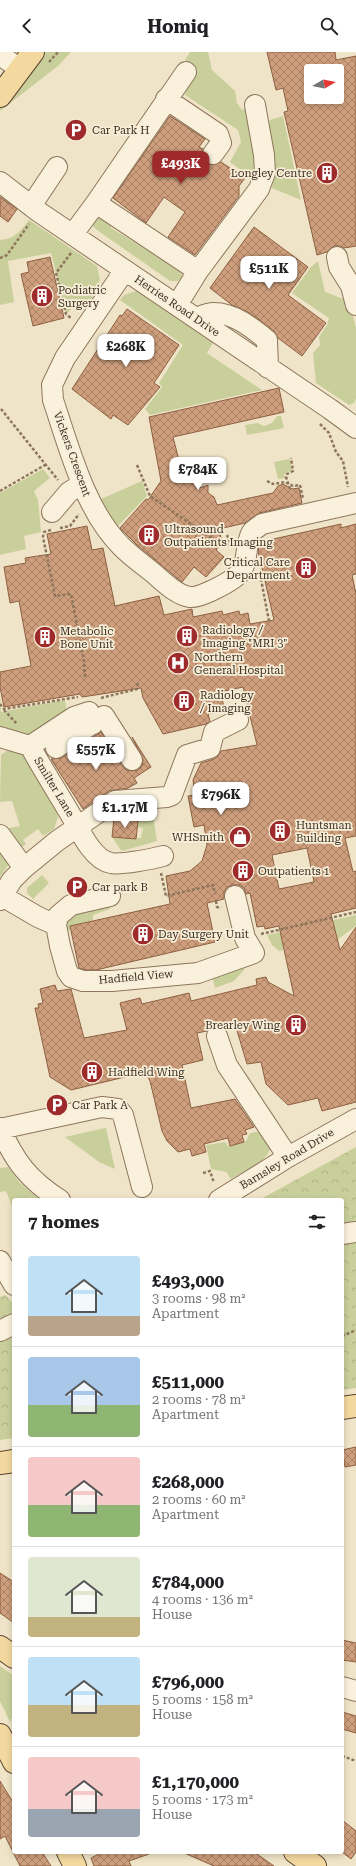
<!DOCTYPE html>
<meta charset="utf-8">
<style>
body{margin:0;font-family:"Roboto Serif",serif;background:#f2f2f2;color:#202124;height:100vh;display:flex;flex-direction:column;font-size:15px;white-space:nowrap}
*{box-sizing:border-box;margin:0}
p{font-size:13px;color:#757577}
.icon{flex:none;width:22px;height:22px;fill:none;stroke:currentColor;stroke-width:2;stroke-linecap:round;stroke-linejoin:round}
.map{position:relative;flex:1;overflow:hidden}
.drawer{position:absolute;left:12px;top:1146px;width:332px;height:656px;display:flex;flex-direction:column;background:#fff;border-radius:4px;box-shadow:0 2px 6px #0003}
.drawer>*{flex:none}
.needle{width:26px;rotate:80deg}
.controls{position:absolute;left:304px;top:12px;display:grid;gap:8px}
.controls a{display:grid;place-items:center;width:40px;height:40px;border-radius:4px;background:#fff;box-shadow:0 2px 6px #0003;font-size:20px}
.price{position:absolute;translate:-50% -34px;padding:0 9px;border-radius:8px;background:#fff;color:#222;font-size:13px;line-height:26px;filter:drop-shadow(0 1px 2px #0008)}
.price::after{content:'';position:absolute;left:50%;top:24px;width:12px;height:9px;margin-left:-6px;background:inherit;clip-path:polygon(0 0,100% 0,50% 100%)}
.price.on{background:#9e2a2b;color:#fff}
ul{padding:0;list-style:none}
li{display:flex;align-items:center;gap:12px;height:100px;padding:0 16px}
li+li{border-top:1px solid #e0e0e0}
li span{display:grid;place-items:center;flex:none;width:112px;height:80px;border-radius:4px;color:#555}
li>.icon{margin-inline-start:auto}
span .icon{width:48px;height:48px;fill:#fffc;stroke-width:1}
li b{font-size:17px}
h2{display:flex;justify-content:space-between;align-items:center;height:48px;padding:0 16px;font-size:17px}
header{display:flex;justify-content:space-between;align-items:center;height:52px;padding:0 16px;background:#fff;font-size:18px;font-weight:700}
.map>svg:first-child{display:block}
</style>
<header><svg class="icon" aria-label="back" viewBox="0 0 24 24"><path d="M15 5l-7 7 7 7"/></svg>Homiq<svg class="icon" aria-label="search" viewBox="0 0 24 24"><circle cx="10" cy="10" r="6"/><path d="M15 15l6 6"/></svg></header>
<div class="map">
<svg width="356" height="1814" viewBox="0 0 356 1814">
<defs>
<pattern id="forest-crowns" width="20" height="18" patternUnits="userSpaceOnUse"><rect width="20" height="18" fill="#c9cf9b"/><path d="M2 6a3 3 0 1 1 6 0M12 15a3 3 0 1 1 6 0" fill="none" stroke="#aeb285"/></pattern>
<pattern id="building-cross-hatch" width="8" height="8" patternUnits="userSpaceOnUse"><rect width="8" height="8" fill="#cf9f7d"/><path d="M0 0l8 8M0 8l8-8" fill="none" stroke="#a98266"/></pattern>
</defs>
<rect width="100%" height="100%" fill="#f0e4c8"/>
<path fill="#c9cf9b" d="M42,0H71L58,14L0,59V56Z
M190,0H208L212,18L235,39L237,51L242,58L248,56L258,109L254,128L230,110L241,90L238,78L185,43L186,37L198,19L185,8Z
M283,64L301,148L272,136L275,113L268,73L270,68Z
M102,160L109,165L111,176L177,216L183,224L178,229H170L97,178L91,172Z
M29,168L97,214L100,228L91,248L79,250L66,262L51,201L8,209L14,250L0,253V188C15,187 20,179 29,168Z
M318,209L325,240L349,249L356,276V347L354,351L349,353L316,331L313,301L320,293L319,285L327,273L329,266L292,241L310,216Z
M136,239L143,240L214,289L207,301L262,338L150,363L145,357L162,335L159,331L183,293L120,248L124,243Z
M277,364H281L284,376L247,383L245,373L257,371L264,374L272,371Z
M290,407L292,418L284,422L285,426L278,427L274,410Z
M43,417L50,426L34,439L38,448L41,480L24,484L26,497L0,503V441Z
M142,429L147,444L117,475L101,447Z
M0,643L1,660L65,648L67,661L31,683L0,678Z
M9,697L21,700L54,749L58,765L54,777L43,784L38,777L23,788L26,792L19,797L7,781L9,776L20,774L12,749L0,750L1,703Z
M152,758L157,789L122,799L120,797L112,785L141,786L143,776L137,775L139,759Z
M0,791L11,809L0,825Z
M42,823L49,831L33,847L27,841V836Z
M109,851L110,857L93,863V868L71,874V878H66L65,868L66,862Z
M356,863V874L337,888L282,889L284,898L279,899L272,893L267,883Z
M239,915L245,917L234,929L215,936L212,924Z
M105,1076H106L115,1117L99,1110L65,1085Z
M256,1080H266C283,1105 248,1116 231,1127L226,1120L211,1117L206,1093L225,1090L228,1094L246,1089L250,1081Z
M8,1115L20,1131L40,1148H14V1160L6,1139L0,1140V1116Z
M0,1614L14,1624V1661L10,1670L0,1649Z"/>
<path fill="url(#forest-crowns)" d="M356,1095V1336L342,1338V1148H259Z
M5,1243L14,1252V1386L0,1388V1245Z"/>
<path fill="url(#building-cross-hatch)" stroke="#8d5f41" fill-rule="evenodd" d="M267,0H335L336,8L356,4V194L344,196L340,194H334L327,200L317,203L284,60L288,59L283,36L276,38ZM311,19H337V45H327L311,49Z
M170,64L205,87L199,95L203,97L202,106L206,111L212,113L221,110L245,126L239,134V144L195,203L168,185L185,160L164,145L146,171L113,146Z
M0,145L17,157L8,170L0,164Z
M254,175L308,215L288,243L326,271L302,304L278,286L274,279L262,270L248,260L232,253L210,236Z
M50,205L64,266L33,274L21,222L29,220L27,210Z
M127,257L179,293L154,331L160,335L128,373L113,363L111,367L72,337L120,263L122,264Z
M279,336L284,360L173,385L182,420L186,421L187,426L200,436L208,433V441L214,445L217,453L273,441L278,434L283,432L292,437L299,436L302,451L259,461L245,471L219,477L222,490L216,498L224,505L206,525L194,515L182,530L137,493L120,476L146,447L148,448L161,429L149,365Z
M341,472V476L356,472V522L352,523L356,542V784L345,786L353,820L356,819V856L331,862L340,898L356,875V1050L322,1059L318,1046L288,1053L266,1032L261,1010L247,1012L235,972L224,975L220,973H214L207,979L197,981L203,1008L182,1013L191,1056L235,1047L254,1075L245,1078L247,1082L242,1083L244,1090L230,1094L228,1086L204,1092L206,1100L192,1104L190,1097L178,1100L167,1089L162,1079L150,1029L143,1016L125,1025L71,1038L50,1025L35,956H39L38,952L43,951L40,937L55,933L57,939L71,937L84,986L127,978L120,951L140,946L142,952L189,941L191,949L257,933L256,927L266,925L268,930L294,944L279,874L265,877L264,874L257,875L250,841L246,842L244,836L239,833H233L227,835L224,840V847L207,851L215,890L96,918H85L79,916L70,874L170,852L166,824L190,819L202,809L207,793L204,773L194,775L188,744L195,743L193,728L201,711L214,707L218,704L221,699L257,693L243,635L220,640L225,658L208,662L210,669L206,672L163,682L143,646L141,636L82,645L80,642L4,655L0,635V620L31,614L19,549L10,551L4,515L26,511L25,506L51,502L47,482L87,474L92,498L103,496L115,554L159,544L164,563L192,557L193,565L222,559L223,563L239,559L240,563L248,561L250,572L274,568L258,499L260,490ZM307,796L314,830L279,837L272,803Z
M101,680L126,718L132,719L138,718L142,714L143,708L132,685L151,715L134,726L137,731L128,736L109,739L83,757L51,707L62,706Z
M114,766L138,769L136,787L112,785Z
M356,1395V1413L345,1415L342,1398Z
M0,1521L14,1530V1571L0,1561Z
M342,1588L356,1591V1610L342,1608Z
M342,1660L356,1664V1681L342,1677Z
M0,1729L14,1752V1800H42L51,1814H20L5,1784L0,1787Z
M342,1768L356,1779V1800L351,1807L342,1800Z
M103,1800H149V1802L129,1809L131,1814H94L91,1806Z
M182,1800H254L274,1814H214Z"/>
<g fill="none" stroke-linecap="round" stroke-linejoin="round">
<g stroke="#8d765c" stroke-width="22">
<path id="minor" d="M0,3L20,17
M166,47L218,82L221,91L213,102
M0,130L39,160L330,357L356,376
M96,151L198,219
M31,154L57,115
M73,182L96,151L186,20
M337,205L339,215L351,234L356,253
M125,218L65,306L52,333L53,348C69,395 85,459 122,495C131,504 142,512 152,520C163,529 176,543 190,545C198,547 226,532 234,526C251,515 243,495 252,480C254,477 259,475 262,472L356,451
M177,253L198,219L259,137L265,121L264,103L255,53
M196,266C201,264 208,261 214,261C234,261 252,276 267,288L268,316
M52,460L69,440L82,432
M93,672L89,660L74,665L30,694C42,716 56,738 69,760C78,775 92,808 111,811C121,813 152,807 163,804
M0,685L30,694
M56,696L104,664L132,708
M0,783L24,816
M2,844L38,865L56,873L60,894L67,919L71,925L83,929H112L198,921L254,901L245,886L235,844
M0,848L12,828L24,816L57,789L115,749L167,745L172,743L187,703L210,696L214,680L238,668
M56,873L58,864L71,853L110,844
M217,984L227,1013L288,1105
M0,1076C15,1110 29,1128 60,1148
M0,1077L102,1055L118,1057L123,1063L142,1135
M219,1148L288,1105L356,1067
M342,1182L356,1180
M0,1209L14,1233
M0,1279L14,1272
M342,1635L356,1639"/>
</g>
<g stroke="#5b4430" stroke-width="24">
<path id="major" d="M0,44L33,0
M342,1356L356,1354
M0,1411L14,1409
M0,1595L14,1605
M0,1683L14,1710
M68,1800L75,1814
M295,1800L315,1814"/>
</g>
<path stroke="#8d765c" stroke-width="2.5" stroke-dasharray="3 2" stroke-linecap="butt" d="M49,10L58,0
M71,201L56,221L66,262L72,267
M0,206L7,203L29,172
M1,357L58,428
M320,372L329,381L336,400L343,409L348,435
M137,413L150,444L223,494L232,492
M267,429L273,432L285,430L293,434L300,433L303,447
M290,437L286,425L287,422L293,419L291,406
M0,439L45,413
M60,476L70,474L79,462
M51,478L44,480L43,485L55,544L71,542L84,609L85,626
M227,483L230,490
M260,522L269,569
M101,646L137,637L138,629
M0,652L4,657L78,645
M4,658L17,672
M161,821L166,844L213,833L215,842
M216,849L217,855L221,856
M261,882L356,860
M203,1121L210,1119L214,1131
M342,1284L356,1278
M342,1704L356,1709"/>
<use href="#minor" stroke="#faf1dc" stroke-width="20"/>
<use href="#major" stroke="#f3d9a0" stroke-width="22"/>
</g>
<defs>
<g id="parking-disc" transform="scale(1.15)"><circle r="9.5" fill="#9e2a2b" stroke="#f7eed8"/><path d="M-3.5-5.5H1a3.5 3.5 0 0 1 0 7H-1V5.5H-3.5ZM-1-3.4V-.6H.8a1.4 1.4 0 0 0 0-2.8Z" fill="#fff"/></g>
<g id="building-disc" transform="scale(1.15)"><circle r="9.5" fill="#9e2a2b" stroke="#f7eed8"/><path d="M-4-6H4V6H1V3H-1V6H-4ZM-2.5-4.3h1.7v1.8h-1.7ZM.8-4.3h1.7v1.8H.8ZM-2.5-1h1.7V.8h-1.7ZM.8-1h1.7V.8H.8Z" fill="#fff"/></g>
<g id="hospital-disc" transform="scale(1.15)"><circle r="9.5" fill="#9e2a2b" stroke="#f7eed8"/><path d="M-5-5h3v3.5h4V-5h3V5h-3V1.5h-4V5h-3Z" fill="#fff"/></g>
<g id="shop-disc" transform="scale(1.15)"><circle r="9.5" fill="#9e2a2b" stroke="#f7eed8"/><path d="M-5-2.5h2.3a2.7 3.5 0 0 1 5.4 0H5L5.5 6h-11ZM-1.5-2.5h3a1.5 2.3 0 0 0-3 0Z" fill="#fff"/></g>
</defs>
<g fill-rule="evenodd">
<use href="#parking-disc" x="76" y="78"/>
<use href="#building-disc" x="327" y="121"/>
<use href="#building-disc" x="42" y="244"/>
<use href="#building-disc" x="149" y="483"/>
<use href="#building-disc" x="306" y="516"/>
<use href="#building-disc" x="187" y="584"/>
<use href="#building-disc" x="45" y="585"/>
<use href="#hospital-disc" x="178" y="611"/>
<use href="#building-disc" x="184" y="649"/>
<use href="#building-disc" x="280" y="779"/>
<use href="#shop-disc" x="240" y="785"/>
<use href="#building-disc" x="243" y="819"/>
<use href="#parking-disc" x="77" y="835"/>
<use href="#building-disc" x="143" y="882"/>
<use href="#building-disc" x="296" y="973"/>
<use href="#building-disc" x="92" y="1020"/>
<use href="#parking-disc" x="57" y="1053"/>
</g>
<g text-anchor="middle" dominant-baseline="central" stroke-width="3.5" stroke-linejoin="round" paint-order="stroke">
<g font-size="11" fill="#3d2e20" stroke="#f7eed8" text-anchor="start">
<text x="92" y="78">Car Park H</text>
<text x="312" y="121" text-anchor="end">Longley Centre</text>
<text x="58" y="238">Podiatric<tspan x="58" dy="13">Surgery</tspan></text>
<text x="164" y="477">Ultrasound<tspan x="164" dy="13">Outpatients Imaging</tspan></text>
<text x="290" y="510" text-anchor="end">Critical Care<tspan x="290" dy="13">Department</tspan></text>
<text x="202" y="578">Radiology /<tspan x="202" dy="13">Imaging "MRI 3"</tspan></text>
<text x="60" y="579">Metabolic<tspan x="60" dy="13">Bone Unit</tspan></text>
<text x="194" y="605">Northern<tspan x="194" dy="13">General Hospital</tspan></text>
<text x="200" y="643">Radiology<tspan x="200" dy="13">/ Imaging</tspan></text>
<text x="296" y="773">Huntsman<tspan x="296" dy="13">Building</tspan></text>
<text x="224" y="785" text-anchor="end">WHSmith</text>
<text x="258" y="819">Outpatients 1</text>
<text x="92" y="835">Car park B</text>
<text x="158" y="882">Day Surgery Unit</text>
<text x="280" y="973" text-anchor="end">Brearley Wing</text>
<text x="108" y="1020">Hadfield Wing</text>
<text x="72" y="1053">Car Park A</text>
</g>
<g font-size="11" fill="#3d2e20" stroke="#f7eed8">
<text transform="translate(177 254) rotate(34)">Herries Road Drive</text>
<text transform="translate(72 402) rotate(70)">Vickers Crescent</text>
<text transform="translate(54 735) rotate(59)">Smilter Lane</text>
<text transform="translate(136 925) rotate(-5)">Hadfield View</text>
<text transform="translate(287 1107) rotate(-31)">Barnsley Road Drive</text>
</g>
</g>
</svg>
<div class="controls">
<a><svg class="needle" viewBox="-14 -14 28 28"><path d="M0-13l5 13h-10z" fill="#e53935"/><path d="M0 13l5-13h-10z" fill="#757577"/></svg></a>
</div>
<b class="price on" style="left:181px;top:133px">£493K</b>
<b class="price" style="left:269px;top:238px">£511K</b>
<b class="price" style="left:126px;top:316px">£268K</b>
<b class="price" style="left:198px;top:439px">£784K</b>
<b class="price" style="left:96px;top:719px">£557K</b>
<b class="price" style="left:221px;top:764px">£796K</b>
<b class="price" style="left:125px;top:777px">£1.17M</b>
<section class="drawer">
<h2>7 homes<svg class="icon" aria-label="filters" viewBox="0 0 24 24"><path d="M4 7h16M4 17h16"/><circle cx="9" cy="7" r="2"/><circle cx="15" cy="17" r="2"/></svg></h2>
<ul>
<li><span style="background:linear-gradient(#bfe0f5 75%,#b9a48a 0)"><svg class="icon" aria-label="home" viewBox="0 0 24 24"><path d="M3 11l9-7 9 7M6 9v11h12V9"/></svg></span><div><b>£493,000</b><p>3 rooms · 98 m²</p><p>Apartment</p></div></li>
<li><span style="background:linear-gradient(#a9c7e8 60%,#8fb573 0)"><svg class="icon" aria-label="home" viewBox="0 0 24 24"><path d="M3 11l9-7 9 7M6 9v11h12V9"/></svg></span><div><b>£511,000</b><p>2 rooms · 78 m²</p><p>Apartment</p></div></li>
<li><span style="background:linear-gradient(#f6c9c9 60%,#8fb573 0)"><svg class="icon" aria-label="home" viewBox="0 0 24 24"><path d="M3 11l9-7 9 7M6 9v11h12V9"/></svg></span><div><b>£268,000</b><p>2 rooms · 60 m²</p><p>Apartment</p></div></li>
<li><span style="background:linear-gradient(#dfe7d0 75%,#c2b280 0)"><svg class="icon" aria-label="home" viewBox="0 0 24 24"><path d="M3 11l9-7 9 7M6 9v11h12V9"/></svg></span><div><b>£784,000</b><p>4 rooms · 136 m²</p><p>House</p></div></li>
<li><span style="background:linear-gradient(#bfe0f5 60%,#c2b280 0)"><svg class="icon" aria-label="home" viewBox="0 0 24 24"><path d="M3 11l9-7 9 7M6 9v11h12V9"/></svg></span><div><b>£796,000</b><p>5 rooms · 158 m²</p><p>House</p></div></li>
<li><span style="background:linear-gradient(#f6c9c9 65%,#9aa5b1 0)"><svg class="icon" aria-label="home" viewBox="0 0 24 24"><path d="M3 11l9-7 9 7M6 9v11h12V9"/></svg></span><div><b>£1,170,000</b><p>5 rooms · 173 m²</p><p>House</p></div></li>
</ul>
</section>
</div>
